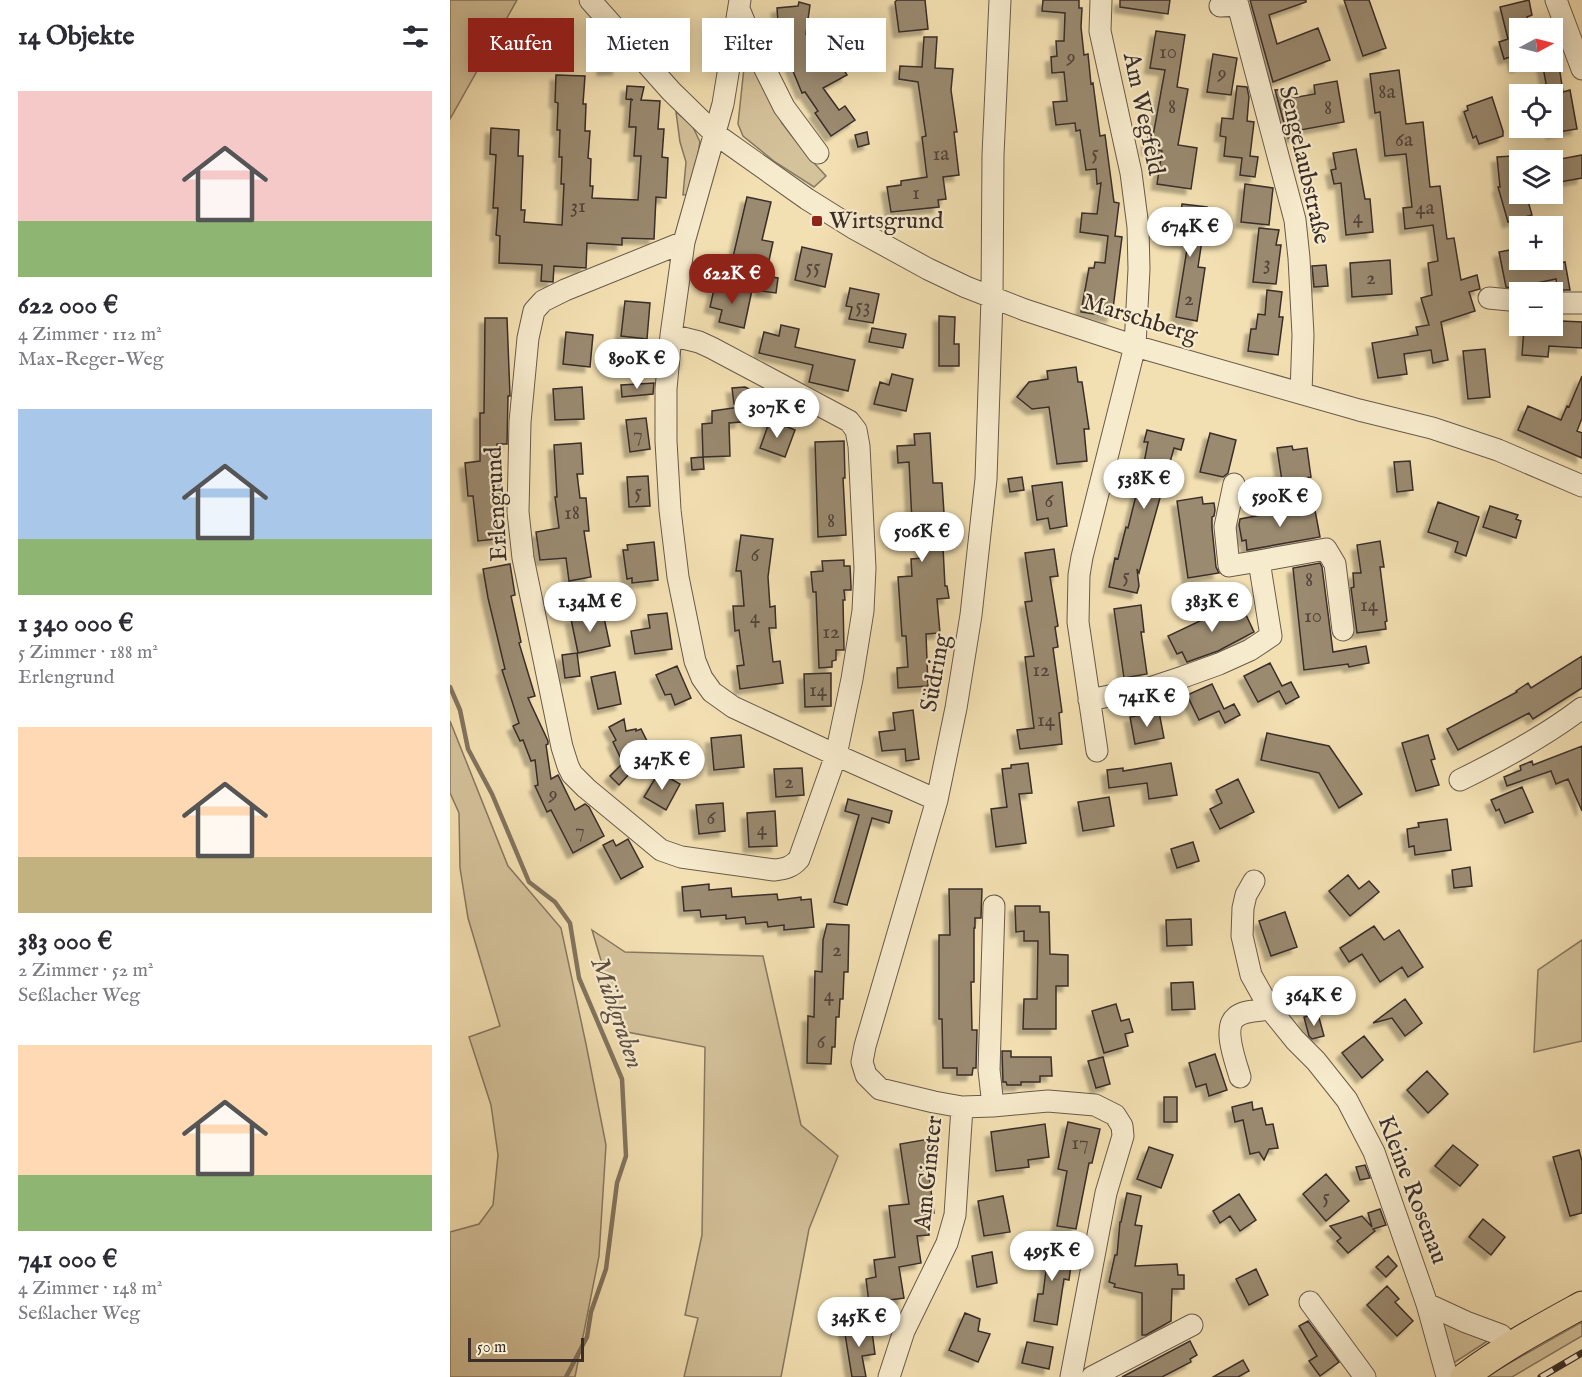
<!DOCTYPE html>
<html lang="de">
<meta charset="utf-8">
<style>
body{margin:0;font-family:"IM FELL English",serif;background:#f7f7f7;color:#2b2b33;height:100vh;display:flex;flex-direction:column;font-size:22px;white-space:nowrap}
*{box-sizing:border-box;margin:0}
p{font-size:20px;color:#7c7c81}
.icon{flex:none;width:33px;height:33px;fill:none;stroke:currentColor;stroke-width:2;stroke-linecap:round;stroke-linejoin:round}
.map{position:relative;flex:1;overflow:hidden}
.side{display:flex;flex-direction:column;background:#fff;width:450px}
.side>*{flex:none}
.hud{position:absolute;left:18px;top:18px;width:570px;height:54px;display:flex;gap:12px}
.needle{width:39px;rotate:83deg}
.fabs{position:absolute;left:1059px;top:18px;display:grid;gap:12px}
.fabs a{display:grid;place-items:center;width:54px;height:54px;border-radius:0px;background:#fff;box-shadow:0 3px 15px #0003;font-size:30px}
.scale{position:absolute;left:18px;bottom:15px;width:116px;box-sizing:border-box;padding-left:6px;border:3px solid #3a2d29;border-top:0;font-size:16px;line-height:21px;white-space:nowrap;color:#3a2d29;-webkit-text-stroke:4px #f7ebcd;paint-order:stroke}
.price{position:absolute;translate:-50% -51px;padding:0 14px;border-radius:21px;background:#fff;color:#222;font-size:20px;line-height:39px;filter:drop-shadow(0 2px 3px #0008)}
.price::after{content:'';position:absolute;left:50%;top:36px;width:18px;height:14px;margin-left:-9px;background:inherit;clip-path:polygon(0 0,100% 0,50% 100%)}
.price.on{background:#8f2418;color:#fff}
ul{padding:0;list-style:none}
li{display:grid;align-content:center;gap:12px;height:318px;padding:0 18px}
li span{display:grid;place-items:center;height:186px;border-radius:0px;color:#555}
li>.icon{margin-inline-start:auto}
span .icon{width:108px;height:108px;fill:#fffc;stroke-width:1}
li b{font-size:26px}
h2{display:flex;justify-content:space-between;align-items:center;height:72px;padding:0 18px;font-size:26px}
.pill{padding:0 21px;border-radius:0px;background:#fff;box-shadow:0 3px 15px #0003;font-size:21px;line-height:54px}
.pill.on{background:#8f2418;color:#fff}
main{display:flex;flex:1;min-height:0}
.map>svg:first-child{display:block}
</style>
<main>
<section class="side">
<h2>14 Objekte<svg class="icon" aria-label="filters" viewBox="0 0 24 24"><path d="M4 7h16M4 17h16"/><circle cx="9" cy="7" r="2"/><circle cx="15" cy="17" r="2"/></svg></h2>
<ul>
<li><span style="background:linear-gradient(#f6c9c9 70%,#8fb573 0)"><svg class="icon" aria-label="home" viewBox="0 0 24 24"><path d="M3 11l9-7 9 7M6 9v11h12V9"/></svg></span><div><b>622 000 €</b><p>4 Zimmer · 112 m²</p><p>Max-Reger-Weg</p></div></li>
<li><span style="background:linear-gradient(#a9c7e8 70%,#8fb573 0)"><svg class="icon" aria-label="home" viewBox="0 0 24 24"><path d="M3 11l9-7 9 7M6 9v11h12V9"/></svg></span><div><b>1 340 000 €</b><p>5 Zimmer · 188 m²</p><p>Erlengrund</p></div></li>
<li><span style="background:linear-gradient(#ffd9b3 70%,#c2b280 0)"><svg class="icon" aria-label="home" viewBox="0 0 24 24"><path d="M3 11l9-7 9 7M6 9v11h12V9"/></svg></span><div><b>383 000 €</b><p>2 Zimmer · 52 m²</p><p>Seßlacher Weg</p></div></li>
<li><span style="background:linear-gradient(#ffd9b3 70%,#8fb573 0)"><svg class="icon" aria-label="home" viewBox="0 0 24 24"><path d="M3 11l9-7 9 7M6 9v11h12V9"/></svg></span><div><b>741 000 €</b><p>4 Zimmer · 148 m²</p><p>Seßlacher Weg</p></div></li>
</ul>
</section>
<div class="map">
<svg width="1132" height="1377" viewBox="0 0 1132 1377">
<defs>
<filter id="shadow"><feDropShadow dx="-5.5" dy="5.5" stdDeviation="1.5" flood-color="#0004"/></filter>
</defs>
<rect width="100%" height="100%" fill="#f3e0b2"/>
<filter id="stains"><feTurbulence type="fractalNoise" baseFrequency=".00333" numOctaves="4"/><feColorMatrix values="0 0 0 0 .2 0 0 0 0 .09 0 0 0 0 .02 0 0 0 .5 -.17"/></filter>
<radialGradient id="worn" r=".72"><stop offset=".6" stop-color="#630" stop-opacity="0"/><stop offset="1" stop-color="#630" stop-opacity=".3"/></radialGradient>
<path fill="#d4c29b" stroke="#877862" stroke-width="1.5" d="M0,0H67L0,119Z
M296,49L332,123L355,153L376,176L364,187L325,162L293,136L288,124Z
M226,112L242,125L250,142L241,194L233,195L236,162L230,142Z
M0,721L58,866L111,928L136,1044L156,1145L149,1256L125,1377H0V1232L29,1224L43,1205L48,1155L41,1105L19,1037L50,1026L18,918L10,868L9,813L0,793Z
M142,930L175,952L313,956L351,1125L388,1156L359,1229L331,1377H234L248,1318L235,1315L252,1235L255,1047L172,1031Z
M1132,940V1041L1084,1052L1088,970Z
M988,1317L1036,1336V1342L1002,1364Z
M1132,1322V1336L1062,1377H1035Z"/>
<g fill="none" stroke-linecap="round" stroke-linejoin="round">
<path stroke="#83745f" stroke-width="4.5" d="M0,687L10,710L18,749L42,794L79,882L105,902L120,923L129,978L172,1079L176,1156L167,1183L156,1269L141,1312L137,1337L116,1377"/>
</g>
<path fill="#9a8a70" stroke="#3a2d29" stroke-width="1.5" filter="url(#shadow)" d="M447,0H475L478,29L449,32L445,2Z
M593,0H629V8H632L631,27L634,55L638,54L641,84L643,83L650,136L655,135L664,202L669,203L665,236L672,237L662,317L631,312L639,268H644L645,262L655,263L658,236L630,232L632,213L647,214L651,183L647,184L646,169L636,170L630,130L626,131L625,123L606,125L603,102L617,101L614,72L602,73L601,57L607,56L606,41H614L615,13L592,11Z
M670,0H720L718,14L670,7Z
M800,0H856V2L819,15L827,44L868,28L880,60L823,82Z
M894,0H919L936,48L913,56Z
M1079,0L1082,15L1077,17L1080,28H1070V66L1065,67L1063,56L1054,59L1049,42L1058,39L1050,7Z
M349,2L360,5L356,34L383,30L390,63L397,75L373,88L389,110L395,106L405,120L381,136L365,113L368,111L355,92L352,93L329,37L327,8L348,6Z
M706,31L735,35L727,87L738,89L728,145L747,148L741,189L707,184L712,151L697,149L698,135L703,136L715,70L700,68Z
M474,37H487L485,68L503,69L501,90L507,132H504L509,175L493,177L496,199L488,200L489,207L441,212L437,187L451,185V181L477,177L472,137L476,136L468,82L449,79L450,66L472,67Z
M763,54L787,58L781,95L757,92Z
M167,57L168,69L153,70L152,58Z
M1108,59L1113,92L1120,90L1127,129L1102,133V94H1098L1092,62H1102V60Z
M949,70L956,124L973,122L980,187L990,186L997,239L1004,238L1011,280L1027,275L1030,289L1019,292L1025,311L991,322L998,360L983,363L981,350L954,354L957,374L928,378L922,343L968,335L966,327L979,325L971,298L982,295L978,263L988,261L983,225L955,229L953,208L962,207L956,154L935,156L930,112L925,113L920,74Z
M106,75L135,76L133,104H136L135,131H140L138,158L141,159L140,186H143L142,198L188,200L191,156H184L186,127H179L181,99L183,100L176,99L177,86L194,87L191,100L210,101L208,129H214L212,157L218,158L216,198L206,197L204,239L172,238V245L137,243L136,268L104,266L103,282L91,281L92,265L49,263L50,236L46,235L48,208H43L46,155L40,154L41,128L69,130L68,156H73L71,210H75L74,222L112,225L114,184H111L112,157H109L110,130H107L108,103L105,102Z
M887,81L894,122L850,130L851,134L838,138L825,90L839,89L842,98L865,94L864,85Z
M787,86L797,87L799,97L797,121L804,122L800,156L808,157L805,177L790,175L792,158L774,156L776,137L770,136L772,118L783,119Z
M1042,97L1053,131V136L1029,144L1026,136L1023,138L1014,112L1018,110L1017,106Z
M417,132L419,144L408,147L405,135Z
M906,149L915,199H920L923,232L896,235L891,183L884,184L881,170L886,169L883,153Z
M1132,155V178L1110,182L1105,160Z
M1062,156L1065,182L1070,181V194H1076L1082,215L1058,222L1048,187H1050L1047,157Z
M795,184L823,188L819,225L791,222Z
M297,197L321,202L312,240L323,242L318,265L283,257Z
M732,204L757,207L748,267L755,268L747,321L726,317L738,243L716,240L719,219L730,220Z
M809,228L829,230L826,245H831L826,284L803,282Z
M352,247L382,254L375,287L345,280Z
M1070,248V260H1084L1085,264L1088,263L1089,267L1115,262L1120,290H1108L1106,279L1064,288L1056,287L1049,252Z
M940,260L942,294L902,297L900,263Z
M876,265L878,286L864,287L862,266Z
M314,276L328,278L326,293L311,291Z
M278,285L302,290L294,328L269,322L272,310L260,307L264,289L277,291Z
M400,288L429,294L423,323L399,319L402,307L396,306Z
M817,290L832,292L829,317H833L828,355L798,351L801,329H806L808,314L815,315Z
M175,301L200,303L197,339L171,336Z
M489,316L505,317L504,344H509V366H489Z
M35,318H57L60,396H58L57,444H47L55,538L28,541L23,496H18L15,463L30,461V413H34Z
M1111,321L1132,322V348L1099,346L1098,357L1072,355L1074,327L1111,330Z
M331,325L349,329L345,347L405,360L398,391L359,382L363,365L309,353L314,332L329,336Z
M422,328L456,334L453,348L419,342Z
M116,332L143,335L140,367L113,364Z
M1035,349L1040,397L1018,399L1013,351Z
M626,367L628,382H632L639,429H634L637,461L607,464L599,407L582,409L567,397L579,382L598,379L597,371Z
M442,374L463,379L456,411L424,404L430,382L439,385Z
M1132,376V418L1127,431L1132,433V458L1068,430L1078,406L1111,420L1117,406L1119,407Z
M204,383L203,394L172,397L171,385Z
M132,387L134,419L105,420L103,389Z
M295,387L312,395L304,413L284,404L282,388Z
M290,407L291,422L279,423L280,456L253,457L254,469L242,470L241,458L253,457L252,424L262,423V411Z
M196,418L200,449L180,452L176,420Z
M320,420L345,430L335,457L310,448Z
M697,430L734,439L731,450L724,448L689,573L687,569L689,586L687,593L659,587L665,558L668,559L676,527L678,528L694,463L698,442H694Z
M480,433L483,483H492L495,528H492L495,586H497L499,598L487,599L490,633L476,634L478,686L448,688L447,668L458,667L456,636H452L448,577L462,576L461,559L473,558L470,522H462L459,462L448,463L447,446L465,445L464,434Z
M760,433L786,440L778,473L773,477L750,472Z
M394,441L395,478H393L396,535L368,537L365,442Z
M131,443L133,474H127L130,498H136L139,531H134L141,577L119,581L116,558L90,560L86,532L109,528L105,497H107L104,445Z
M842,446L843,450L857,448L861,477L832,481L827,448Z
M960,461L963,490L947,492L944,462Z
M198,476L200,506L179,507L177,477Z
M572,477L574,490L560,492L558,479Z
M612,482L617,526L600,529L598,518L587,520L582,486Z
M752,497L753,504L764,503L765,510L764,516L762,517V528L766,567L769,573L738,578L727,501Z
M988,502L1029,517L1016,556L1005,552L1008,542L978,532Z
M864,505L870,537L797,550L796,540L792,541L789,525L790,519Z
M1040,506L1068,515L1066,519L1071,521L1066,538L1033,527Z
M291,535L323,539L318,577L320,607L325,606L326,628H319L323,662L330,661L333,683L290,689L287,666L294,665L289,630L285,631L283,606H294L291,571H286Z
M930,541L934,567H930L937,621L935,622L936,629L907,633L901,588L904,587L903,573H911L907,545Z
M204,542L208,580L182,583V578L177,579L173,550H178L177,545Z
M604,549L608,576L600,577L608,626L605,627L608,647L603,648L612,712L609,713L612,744L570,749L567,730L584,728L575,657L584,656L575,602L582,601L575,553Z
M394,560V566H400L401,586V590H394L395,600H393L394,650H386V660L382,661V667L369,668L366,592H363L361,572L373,571L372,561Z
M870,563L872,567L883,652L916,646L919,663L899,667L898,664L854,670L843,568Z
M60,564L65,595L61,596L71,642L69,643L85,696L78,698L98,741V744L96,745L101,779L108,775L125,810L135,804L139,807L154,836L123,853L101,810L97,812L85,786L88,785L85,760L81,761L73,740L70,741L63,726L69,723L52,670L55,669L38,598L33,569Z
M790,602L804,632L768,651L737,662L732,652L727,654L718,636Z
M691,605L694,632H691L697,674L674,678L664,609Z
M153,613L160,646L128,653L121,619Z
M217,613L222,649L185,654L181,631L200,628L198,615Z
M127,653L130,676L115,678L112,655Z
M1132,656V688L1083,719L1079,713L1008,750L997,729L1067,692L1066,691L1078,683L1081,688Z
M820,663L832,686L841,682L849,697L836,704L829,691L808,702L794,676Z
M227,666L241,698L225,705L221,694L215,695L206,675Z
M165,672L171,704L148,709L141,677Z
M381,673V706L355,707L354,674Z
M762,684L774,709L784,704L790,715L775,723L769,711L749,720L737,695Z
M463,710L469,759L456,761L455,749L432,751L429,732L445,730L443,713Z
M709,712L714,738L685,744L680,717Z
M174,719L176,731L186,729V731L191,729L201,749L173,763L163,742L166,740L159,727Z
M817,733L879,746L912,794L889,808L869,773L811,760Z
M291,735L294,767L264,770L261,738Z
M978,735L985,759L981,760L989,785L966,791L952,743Z
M1132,746V811L1118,779L1106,784L1101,771L1057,786L1054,777L1071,770L1070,766L1082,761L1083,765Z
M173,763L182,771L169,785L160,776Z
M578,763L582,793L569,794L576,843L546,847L541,809L557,807L552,769L561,768V765Z
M721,763L727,795L699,799L697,783L659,788L657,770L673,768V771Z
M352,768L354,795L326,797L324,769Z
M209,772L230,784L216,810L194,797Z
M788,779L804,812L770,829L760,809L772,803L766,790Z
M1072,787L1083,812L1055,823L1049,809L1046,811L1041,800Z
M659,797L664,826L633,831L628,802Z
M398,799L442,811L439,823L422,818L397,905L384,902L409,815L395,811Z
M273,803L275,831L249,834L246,805Z
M325,811L327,846L299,847L297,813Z
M997,819L1001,850L965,855L964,846L959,847L957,829L969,827L968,823Z
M178,839L193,867L171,879L153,845L163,840L166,846Z
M743,842L749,861L727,868L721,849Z
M1020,867L1022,886L1004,888L1002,870Z
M898,875L909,889L919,881L929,892L900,916L879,891Z
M259,884V890L281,888L282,897L327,894L328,900L351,897V900L361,899L364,927L334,930V925L318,927L317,922L296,924L295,917L276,919V915L251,917L250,910L234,911L232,887Z
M499,889H532L531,918H525V928H524V982H521L522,1030H527L526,1068H523L522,1075H507V1068H493L492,1019H489V935H500Z
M565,906H590V912H599L600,954L618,955V986H606V1029H573L574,999H587L588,941H574V931L566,932Z
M835,912L847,947L821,956L809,921Z
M741,919L742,945L717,946L716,920Z
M377,924L399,925L398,972H394L393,999H390L389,1017H386L385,1047H382L381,1064L357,1063L358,1016L364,1017L365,971L372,972L373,940Z
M924,926L934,940L949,930L973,967L958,977L952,967L930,982L912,954L899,962L890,948Z
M743,982L745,1009L722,1010L721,983Z
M955,999L972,1023L955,1036L942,1018L923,1023Z
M666,1004L671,1021L679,1019L683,1032L675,1034L678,1046L654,1053L642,1011Z
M868,1014L874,1036L862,1039L859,1036L854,1017Z
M914,1036L933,1060L912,1078L892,1053Z
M552,1051H561V1057H601L602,1076H590V1082H571V1085H557L556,1082H553Z
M765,1054L777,1090L759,1096L756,1084L746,1087L739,1063Z
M653,1057L660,1084L646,1088L638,1061Z
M977,1071L998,1094L978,1113L957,1090Z
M714,1097H727V1122H714Z
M802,1102L803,1110L812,1108L816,1125L823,1124L828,1148L819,1149L814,1160L809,1152L800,1154L793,1120L785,1122L782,1107Z
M618,1122L650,1129L642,1163H639L626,1229L607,1226L617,1171L608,1169Z
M595,1124L599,1157L578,1160L579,1167L546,1171L541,1132Z
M479,1139L485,1175L479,1176L484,1213L476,1214L479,1235L467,1236L471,1263L449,1267L454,1298L419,1303L416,1279L426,1277L424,1260L445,1257L439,1206L459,1204L450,1144Z
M1003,1145L1028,1165L1010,1186L985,1166Z
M699,1147L723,1155L711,1188L687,1179Z
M1129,1150L1132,1161V1213L1120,1216L1103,1157Z
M915,1165L920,1178L910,1180L906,1167Z
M876,1174L899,1201L876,1221L853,1194Z
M677,1193L691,1196L685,1225L692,1226L685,1266L727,1264L728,1275H734V1289H722L721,1321L696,1335H692V1293L664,1287L665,1284L659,1282L665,1255H667L670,1222H671Z
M789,1194L806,1220L790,1231L780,1216L770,1223L763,1211Z
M553,1196L560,1232L534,1236L528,1201Z
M930,1209L936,1225L923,1229L925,1231L898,1253L887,1241L891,1238L880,1226L912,1216L922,1227L918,1213Z
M1033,1219L1055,1237L1041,1255L1019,1237Z
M587,1245L623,1250L619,1280L614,1279L607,1325L584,1321L588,1294H593L597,1262L584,1261Z
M542,1252L547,1283L527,1287L522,1256Z
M938,1256L947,1266L936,1277L926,1267Z
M806,1269L818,1295L799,1305L786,1279Z
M937,1286L949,1299L945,1302L963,1321L947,1336L917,1305Z
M515,1313L530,1319L528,1331L540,1334L528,1362L499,1350Z
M858,1321L889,1362L870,1376L859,1361L867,1356L849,1326Z
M421,1324L425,1354L412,1356L416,1377H402L394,1328Z
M740,1341L747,1355L740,1359L741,1362L712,1377H672Z
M577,1342L603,1347L599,1369L572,1363Z
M793,1360L799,1371L788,1377H763Z"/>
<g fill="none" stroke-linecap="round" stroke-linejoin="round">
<g stroke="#685a4b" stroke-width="23">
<path id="minor" d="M140,0L221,91L264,133L357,199L405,229L478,269L516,287L575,310L685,346L909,410L982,428L1048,450L1132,486
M290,0L273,104L234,242L221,335L216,389V441L220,510L228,577L245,661L252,678L262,692L283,707L386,755L487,800
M550,0L543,155L542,298L536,479L521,615L506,708L487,800L415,1046L412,1062L416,1075L430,1089L484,1102L512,1107L543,1106L598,1101L645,1105L665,1115L672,1126L673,1136L656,1193L621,1377
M1106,0L1132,69
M770,6L788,5L845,220L849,258L853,335L851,393
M289,9L308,55L334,107L368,153
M1039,298L1070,301
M1102,303H1132
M221,335L249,342L262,348L399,421L406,430L409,446L415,568L413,611L402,679L386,755L349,859C342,867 335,869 324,870L231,857L211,850L136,788L122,774L118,766L112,747L73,558L68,512L70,422L78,338L84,311L93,301L115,290L234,242
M784,484L775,527L779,566L809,561
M639,700L700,688L733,677L769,664L800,650L821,636L809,561L876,549L885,564L893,630
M647,751L628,622L629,575L632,557L685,346L689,269L688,227L681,173L650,31L651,0
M1010,780C1053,759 1094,737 1132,708
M804,881L796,895L793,908L792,936L801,975L820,1009L845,1040L866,1061L897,1100L924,1152L977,1304L996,1373L998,1377
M790,1077C786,1062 772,1028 786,1017C794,1010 810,1011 820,1009
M543,1106L539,1070L544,906
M860,1302L915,1377
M977,1304L1016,1322L1051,1335L1060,1346
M439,1377L454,1331L497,1243L505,1215L512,1107
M642,1377L742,1325"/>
</g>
<g stroke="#3a2d29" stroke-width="29">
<path id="major" d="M1014,1377C1051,1349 1092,1327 1132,1305"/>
</g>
<use href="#minor" stroke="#f7ebcd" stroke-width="21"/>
<use href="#major" stroke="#f3e0b2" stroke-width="27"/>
<g stroke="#3a2d29" stroke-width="7">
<path id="rail" d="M1091,1377L1132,1353"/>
</g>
<use href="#rail" stroke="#f7ebcd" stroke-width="4.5" stroke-dasharray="14" stroke-linecap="butt"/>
</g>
<rect fill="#8f2418" stroke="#f7ebcd" stroke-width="2" x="361" y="215" width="12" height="12" rx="3"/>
<g text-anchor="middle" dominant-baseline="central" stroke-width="4.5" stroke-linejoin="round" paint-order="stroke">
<g font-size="21" fill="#52443b">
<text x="718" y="52">10</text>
<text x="621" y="57">9</text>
<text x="772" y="73">9</text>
<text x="937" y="92">8a</text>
<text x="722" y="107">8</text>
<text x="878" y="108">8</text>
<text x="954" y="140">6a</text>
<text x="645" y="153">5</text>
<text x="491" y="154">1a</text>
<text x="466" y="193">1</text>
<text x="128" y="206">31</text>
<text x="975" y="208">4a</text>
<text x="908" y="217">4</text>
<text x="817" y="263">3</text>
<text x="363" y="267">55</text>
<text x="921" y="278">2</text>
<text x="739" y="299">2</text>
<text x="413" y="306">53</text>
<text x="188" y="435">7</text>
<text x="188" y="492">5</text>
<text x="599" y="501">6</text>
<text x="122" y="513">18</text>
<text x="381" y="521">8</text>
<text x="305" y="555">6</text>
<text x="676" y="576">5</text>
<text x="859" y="580">8</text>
<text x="919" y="605">14</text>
<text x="863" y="616">10</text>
<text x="305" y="617">4</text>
<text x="381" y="632">12</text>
<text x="591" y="670">12</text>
<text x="368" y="690">14</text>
<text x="596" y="720">14</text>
<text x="339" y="782">2</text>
<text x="103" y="794">9</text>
<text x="261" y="818">6</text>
<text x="312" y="829">4</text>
<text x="130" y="831">7</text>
<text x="387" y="950">2</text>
<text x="379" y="995">4</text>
<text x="371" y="1042">6</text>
<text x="630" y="1143">17</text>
<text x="876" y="1197">5</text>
</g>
<g font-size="24" fill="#3a2d29" stroke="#f7ebcd">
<text transform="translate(693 114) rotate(78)">Am Wegfeld</text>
<text transform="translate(854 165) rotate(77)">Sengelaubstraße</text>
<text transform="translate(690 319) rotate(17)">Marschberg</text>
<text transform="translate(47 504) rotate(-93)">Erlengrund</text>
<text transform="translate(486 673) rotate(-80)">Südring</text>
<text transform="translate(479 1173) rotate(-84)">Am Ginster</text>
<text transform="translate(962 1190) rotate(69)">Kleine Rosenau</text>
</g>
<g font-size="24" fill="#3a2d29" stroke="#f7ebcd" text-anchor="start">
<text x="379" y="221">Wirtsgrund</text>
</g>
<g font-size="26" font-style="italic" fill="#5f5044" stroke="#f7ebcd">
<text transform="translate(167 1013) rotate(71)">Mühlgraben</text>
</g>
</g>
<rect width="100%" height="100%" filter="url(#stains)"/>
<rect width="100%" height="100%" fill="url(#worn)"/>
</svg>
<div class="fabs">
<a><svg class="needle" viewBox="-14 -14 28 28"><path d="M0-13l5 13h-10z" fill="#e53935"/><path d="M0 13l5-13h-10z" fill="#7c7c81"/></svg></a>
<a><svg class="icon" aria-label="locate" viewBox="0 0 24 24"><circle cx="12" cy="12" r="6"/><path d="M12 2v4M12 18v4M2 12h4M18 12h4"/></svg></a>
<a><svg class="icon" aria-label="layers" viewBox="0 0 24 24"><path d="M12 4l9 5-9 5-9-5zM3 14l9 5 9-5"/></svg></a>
<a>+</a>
<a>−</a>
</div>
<div class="scale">50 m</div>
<b class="price" style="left:740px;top:258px">674K €</b>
<b class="price on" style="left:282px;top:305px">622K €</b>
<b class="price" style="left:187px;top:390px">890K €</b>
<b class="price" style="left:327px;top:439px">307K €</b>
<b class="price" style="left:694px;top:510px">538K €</b>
<b class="price" style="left:830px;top:528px">590K €</b>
<b class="price" style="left:472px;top:563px">506K €</b>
<b class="price" style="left:140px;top:633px">1.34M €</b>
<b class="price" style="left:762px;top:633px">383K €</b>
<b class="price" style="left:697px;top:728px">741K €</b>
<b class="price" style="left:212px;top:791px">347K €</b>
<b class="price" style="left:864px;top:1027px">364K €</b>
<b class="price" style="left:602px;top:1282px">495K €</b>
<b class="price" style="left:409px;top:1348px">345K €</b>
<div class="hud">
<a class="pill on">Kaufen</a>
<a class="pill">Mieten</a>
<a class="pill">Filter</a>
<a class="pill">Neu</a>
</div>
</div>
</main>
